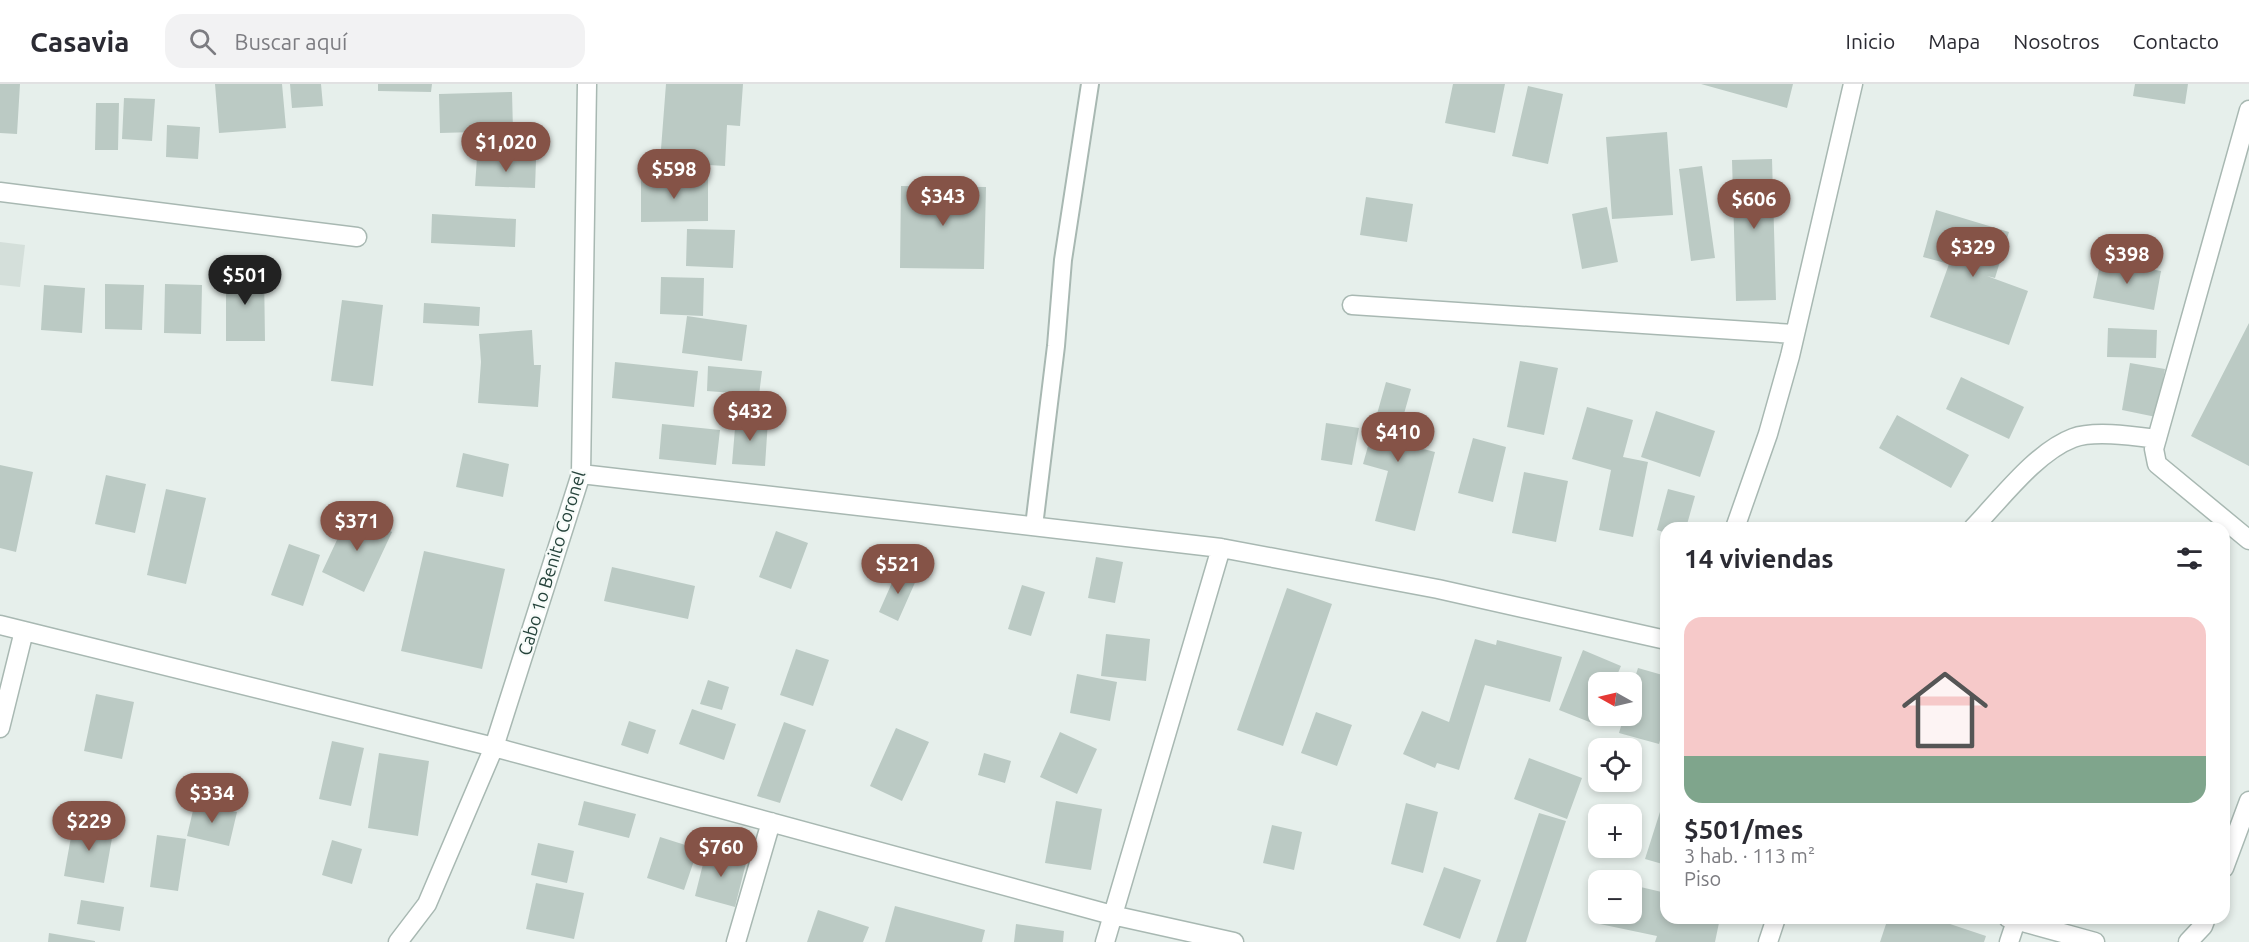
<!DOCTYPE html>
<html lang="es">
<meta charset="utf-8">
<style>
body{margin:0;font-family:Ubuntu,sans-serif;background:#f2f2f3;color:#2b2b33;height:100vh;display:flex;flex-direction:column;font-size:22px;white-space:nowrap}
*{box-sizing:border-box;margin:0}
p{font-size:20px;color:#7c7c81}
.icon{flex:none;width:33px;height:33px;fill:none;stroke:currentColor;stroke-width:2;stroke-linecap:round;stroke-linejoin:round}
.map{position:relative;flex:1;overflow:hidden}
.side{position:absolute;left:1660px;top:438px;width:570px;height:402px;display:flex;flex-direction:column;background:#fff;border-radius:18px;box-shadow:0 3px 9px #0003}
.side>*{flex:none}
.needle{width:39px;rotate:278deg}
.buttons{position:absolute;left:1588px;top:588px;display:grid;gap:12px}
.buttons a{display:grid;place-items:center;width:54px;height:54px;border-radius:12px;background:#fff;box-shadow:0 3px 9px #0003;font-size:30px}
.price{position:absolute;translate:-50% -51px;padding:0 14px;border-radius:21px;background:#855347;color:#fff;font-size:20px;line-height:39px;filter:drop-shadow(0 2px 3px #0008)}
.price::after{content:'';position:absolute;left:50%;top:36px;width:18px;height:14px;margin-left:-9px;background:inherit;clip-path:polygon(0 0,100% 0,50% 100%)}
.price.current{background:#222;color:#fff}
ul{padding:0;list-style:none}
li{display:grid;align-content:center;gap:12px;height:318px;padding:0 24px}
li span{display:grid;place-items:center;height:186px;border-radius:18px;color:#555}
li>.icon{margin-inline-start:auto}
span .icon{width:108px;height:108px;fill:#fffc;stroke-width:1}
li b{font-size:26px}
h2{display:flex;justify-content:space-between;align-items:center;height:72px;padding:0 24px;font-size:26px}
header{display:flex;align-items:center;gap:36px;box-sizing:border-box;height:84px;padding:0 30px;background:#fff;border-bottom:2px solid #e1e1e2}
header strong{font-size:28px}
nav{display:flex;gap:33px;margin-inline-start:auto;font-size:21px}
.search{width:420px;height:54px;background:#f2f2f3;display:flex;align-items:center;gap:15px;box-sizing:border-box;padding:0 21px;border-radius:18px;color:#7c7c81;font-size:22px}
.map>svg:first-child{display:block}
</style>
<header>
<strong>Casavia</strong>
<div class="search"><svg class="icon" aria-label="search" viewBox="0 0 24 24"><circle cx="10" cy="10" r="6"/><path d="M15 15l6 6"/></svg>Buscar aquí</div>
<nav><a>Inicio</a><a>Mapa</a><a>Nosotros</a><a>Contacto</a></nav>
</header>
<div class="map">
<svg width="2249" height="858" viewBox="0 0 2249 858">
<rect width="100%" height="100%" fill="#e6efeb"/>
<path fill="#d4dfda" d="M0,158L25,161L20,203L0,201Z"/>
<path fill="#bbcac4" d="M0,0H20L17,50L0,49Z
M215,0H282L286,44L219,49Z
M290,0H321L323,22L292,24Z
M378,0H432L431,8L378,7Z
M666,0H743L740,42L727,41L725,82L660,78Z
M1453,0H1505L1495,49L1445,39Z
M1701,0H1793L1787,24Z
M2135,0H2188L2185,20L2133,12Z
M1528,2L1563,10L1548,80L1512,72Z
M512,8L513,47L440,49L439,10Z
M124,14L155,15L152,57L122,55Z
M96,19H119L118,66H95Z
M167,41L200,43L198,75L166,73Z
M1667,48L1673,131L1612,135L1606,53Z
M477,74L536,76L535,104L475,102Z
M1772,75L1776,216L1736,217L1732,76Z
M1702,82L1715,174L1691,177L1679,85Z
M708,94V137L641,138V95Z
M901,102L986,103L984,185L900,184Z
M1366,113L1413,120L1407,158L1360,151Z
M1607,123L1618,178L1582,185L1572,130Z
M1936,126L2009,148L1995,194L1987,192L2028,207L2009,261L1930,233L1949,180L1923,173Z
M432,130L516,135L515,163L431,159Z
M687,145L735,146L733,184L686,182Z
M2101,176L2161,187L2154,226L2093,214Z
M226,187H264L265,257H226Z
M661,193L704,194L703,232L660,230Z
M105,200L144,201L142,246L105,245Z
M165,200L202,201L201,250L164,249Z
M44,201L85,204L82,249L41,246Z
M342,216L383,221L373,302L331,297Z
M424,219L480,223L479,242L423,239Z
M687,232L747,241L742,277L682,269Z
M2249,239V382L2191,352Z
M2108,244L2157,246L2156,274L2107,273Z
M532,246L534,281H541L538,323L478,319L481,278L479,250Z
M1520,277L1558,284L1544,351L1507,343Z
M615,278L698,287L694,323L612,314Z
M2130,279L2165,285L2156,333L2122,326Z
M708,282L762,287L759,311L707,307Z
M1961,293L2024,323L2009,355L1946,325Z
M1386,298L1411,305L1396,358L1435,368L1415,447L1375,437L1388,387L1363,380Z
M1587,323L1633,336L1623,373L1648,378L1633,453L1599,446L1611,386L1572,375Z
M1656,327L1715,347L1700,393L1641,373Z
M1897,331L1969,371L1951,404L1879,364Z
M736,332L768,336L765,382L732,380Z
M1326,339L1359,344L1352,381L1321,376Z
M662,340L720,346L716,381L659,375Z
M1473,354L1506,363L1493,418L1458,409Z
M463,369L509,380L503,413L456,403Z
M0,381L33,388L16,468L0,464Z
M1524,388L1568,397L1556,458L1512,449Z
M106,391L146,400L135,449L95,440Z
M166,405L206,414L186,500L147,491Z
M1668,405L1695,412L1686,444H1666V449L1657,446Z
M350,428L392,448L364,508L322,488Z
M776,447L808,459L791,505L759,493Z
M289,460L320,471L303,522L271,511Z
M424,467L505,485L482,585L401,567Z
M1096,473L1123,478L1115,519L1088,514Z
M612,483L695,502L688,535L604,517Z
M898,485L917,494L898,537L879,528Z
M1022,501L1045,508L1031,552L1008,545Z
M1287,504L1332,520L1283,662L1237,646Z
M1106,550L1150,555L1146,597L1101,592Z
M1475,555L1496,561L1497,556L1562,573L1550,618L1485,601L1459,686L1437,679L1435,684L1403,670L1422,627L1449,638Z
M796,565L829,576L813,622L780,611Z
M1583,566L1621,582L1614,598H1599L1600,632L1597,641L1559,626Z
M1638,584L1666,592V635L1659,660L1619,649L1624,632H1632V603Z
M1077,590L1117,598L1110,637L1070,629Z
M708,596L729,603L722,626L700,620Z
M96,610L134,618L122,675L84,667Z
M692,625L736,640L724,676L679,660Z
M1316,628L1352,641L1337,682L1301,669Z
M629,637L656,646L648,670L621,661Z
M784,638L806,646L780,719L757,712Z
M896,644L929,658L902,717L870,702Z
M1060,648L1097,665L1077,710L1040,693Z
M332,657L364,664L351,722L319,715Z
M379,669L429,677L418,752L368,744Z
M984,669L1011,677L1005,699L978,691Z
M1529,674L1582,694L1567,735L1514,715Z
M1666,709V781L1645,775Z
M584,717L636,730L629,754L578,741Z
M1056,717L1102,725L1091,786L1045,779Z
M195,718L237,728L229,762L187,752Z
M1406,719L1438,728L1423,789L1391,780Z
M1539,729L1566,737L1526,858H1496Z
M74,736L114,743L104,799L64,792Z
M1272,741L1302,748L1294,786L1263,779Z
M157,751L186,755L178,807L150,803Z
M660,753L698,765L684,806L647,794Z
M332,756L362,765L352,800L322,791Z
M538,759L574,767L567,799L531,791Z
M707,764L747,775L735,823L695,812Z
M1444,783L1481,796L1460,855L1423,841Z
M536,799L584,809L574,855L526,845Z
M1632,801L1666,809V834H1720L1715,858H1655L1657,852L1595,839L1598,825L1599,830H1632Z
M81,816L124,823L120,847L77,840Z
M895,822L985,846L982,858H885Z
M818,826L869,843L863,858H807Z
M1888,834H1932L1986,852L1984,858H1880Z
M1016,840L1064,847L1063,858H1014Z
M49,849L95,857V858H48Z"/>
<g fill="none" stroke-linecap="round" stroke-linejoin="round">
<g stroke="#a8b8b2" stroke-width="20">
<path id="lane" d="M1034,442L1056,262L1063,176L1090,0"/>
</g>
<g stroke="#a8b8b2" stroke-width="21">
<path id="street" d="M2249,26L2154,365L2157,380L2249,456
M0,108L357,153
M1352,221L1794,250
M581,390L1221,464L1438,505L1666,556
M1735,444L1768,350L1790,272L1853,0
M1973,444C2001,415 2036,368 2073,354C2094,346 2134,352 2157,355
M0,541L494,663L1112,831L1234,858
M0,644L24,547
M2224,784L2249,717
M2008,834L2095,858
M398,858L427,820L494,663L581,390L587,0
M736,858L771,738
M1105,858L1221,464
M1768,858L1776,834
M2009,858L2016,837
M2188,858L2203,842L2206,834"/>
</g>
<use href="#lane" stroke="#fff" stroke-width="16"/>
<use href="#street" stroke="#fff" stroke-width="18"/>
</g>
<g text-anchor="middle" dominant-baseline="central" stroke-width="4.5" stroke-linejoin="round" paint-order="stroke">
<g font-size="18" fill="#24423a" stroke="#f7fbf9">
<text transform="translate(551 479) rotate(-73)">Cabo 1o Benito Coronel</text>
</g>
</g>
</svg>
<div class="buttons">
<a><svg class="needle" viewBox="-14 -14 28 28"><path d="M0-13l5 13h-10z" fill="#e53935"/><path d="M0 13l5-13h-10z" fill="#7c7c81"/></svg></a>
<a><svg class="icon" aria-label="locate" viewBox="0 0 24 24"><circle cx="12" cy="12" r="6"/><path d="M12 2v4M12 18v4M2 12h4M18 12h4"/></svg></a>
<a>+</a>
<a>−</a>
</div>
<b class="price" style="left:506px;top:89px">$1,020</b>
<b class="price" style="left:674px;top:116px">$598</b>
<b class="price" style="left:943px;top:143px">$343</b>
<b class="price" style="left:1754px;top:146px">$606</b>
<b class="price" style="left:1973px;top:194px">$329</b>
<b class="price" style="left:2127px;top:201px">$398</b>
<b class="price current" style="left:245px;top:222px">$501</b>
<b class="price" style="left:750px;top:358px">$432</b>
<b class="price" style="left:1398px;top:379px">$410</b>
<b class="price" style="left:357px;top:468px">$371</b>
<b class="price" style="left:898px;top:511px">$521</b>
<b class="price" style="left:212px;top:740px">$334</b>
<b class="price" style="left:89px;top:768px">$229</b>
<b class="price" style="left:721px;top:794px">$760</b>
<section class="side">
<h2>14 viviendas<svg class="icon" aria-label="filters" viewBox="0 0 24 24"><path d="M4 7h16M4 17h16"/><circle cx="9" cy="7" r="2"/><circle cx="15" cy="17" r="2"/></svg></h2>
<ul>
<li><span style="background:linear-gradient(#f6c9c9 75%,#7fa58c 0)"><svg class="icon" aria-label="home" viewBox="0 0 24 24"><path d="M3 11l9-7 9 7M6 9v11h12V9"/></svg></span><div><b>$501/mes</b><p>3 hab. · 113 m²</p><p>Piso</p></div></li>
</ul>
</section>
</div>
